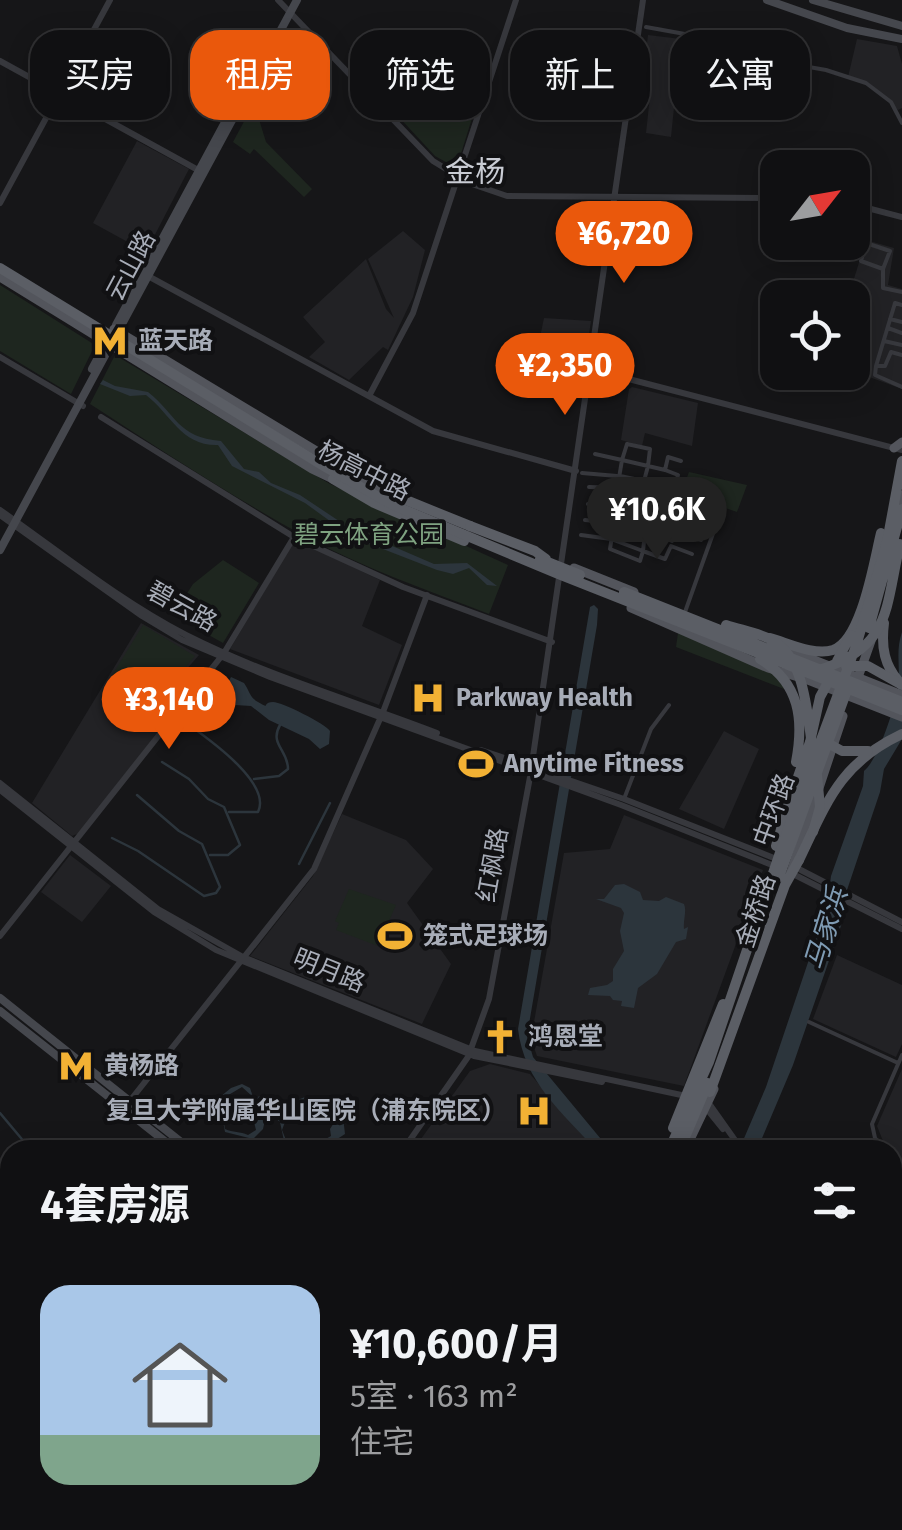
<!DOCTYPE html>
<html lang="zh">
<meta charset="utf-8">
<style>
body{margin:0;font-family:"Fira Sans","Noto Sans SC",sans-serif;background:#19191b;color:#f1f3f6;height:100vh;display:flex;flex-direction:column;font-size:38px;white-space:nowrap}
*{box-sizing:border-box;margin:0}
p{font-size:32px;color:#9c9d9f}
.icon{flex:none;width:55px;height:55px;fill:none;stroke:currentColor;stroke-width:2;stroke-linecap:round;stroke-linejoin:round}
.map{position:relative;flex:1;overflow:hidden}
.details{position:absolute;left:0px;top:1140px;width:902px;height:390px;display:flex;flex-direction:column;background:#101012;border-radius:30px 30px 0 0;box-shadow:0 5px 25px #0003,0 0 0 2px #303032}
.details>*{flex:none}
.top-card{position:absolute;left:30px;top:30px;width:842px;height:90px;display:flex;gap:20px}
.needle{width:65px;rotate:59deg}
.fabs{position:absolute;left:760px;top:150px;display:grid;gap:20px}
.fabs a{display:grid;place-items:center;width:110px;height:110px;border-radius:20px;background:#101012;box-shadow:0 5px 25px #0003,0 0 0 2px #303032;font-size:50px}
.price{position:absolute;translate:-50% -85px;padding:0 22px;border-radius:35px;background:#ea580c;color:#fff;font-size:32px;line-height:65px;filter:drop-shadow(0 2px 5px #0008)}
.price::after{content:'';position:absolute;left:50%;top:60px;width:30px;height:22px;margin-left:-15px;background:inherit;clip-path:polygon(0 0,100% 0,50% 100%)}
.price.active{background:#222;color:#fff}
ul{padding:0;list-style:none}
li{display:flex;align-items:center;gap:30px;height:250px;padding:0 40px}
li+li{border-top:2px solid #303032}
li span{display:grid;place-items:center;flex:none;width:280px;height:200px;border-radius:30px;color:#555}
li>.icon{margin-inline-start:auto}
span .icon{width:120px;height:120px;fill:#fffc;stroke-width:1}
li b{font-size:42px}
h2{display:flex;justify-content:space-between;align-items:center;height:120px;padding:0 40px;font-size:42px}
.tag{padding:0 35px;border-radius:30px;background:#101012;box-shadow:0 5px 25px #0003,0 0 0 2px #303032;font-size:35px;line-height:90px}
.tag.active{background:#ea580c;color:#fff}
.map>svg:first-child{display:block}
</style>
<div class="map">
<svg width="902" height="1530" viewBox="0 0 902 1530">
<rect width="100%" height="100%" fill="#161618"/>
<path fill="#222225" d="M648,35L681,39L671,137L646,133L651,87L642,84Z
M420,38L489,64L478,99L427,82L413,96L407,91L399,100L377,78Z
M857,39L897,46L902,64V108L898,110L869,83L848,77Z
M137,141L189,169L146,252L93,223Z
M403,231L425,250L413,297L388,350L383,347L349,380L309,357L325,342L303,317L366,259L386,309L394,318L368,259Z
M866,240L894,248L888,285L902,289V389L853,371L852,298H848Z
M544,318L591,321L583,374L534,366Z
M632,387L698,403L692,446L645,433L642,446L621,440L629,389Z
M295,539L380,580L362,626L402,645L379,705L230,649Z
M141,623L199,655L180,677L193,687L79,833L72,836L32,803Z
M724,731L759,749L724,829L679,809Z
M342,814L406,840L433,869L407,903L451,964L422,1024L250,956L313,876Z
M624,815L763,870L684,1086L537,1056L531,1039L564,853L610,849Z
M70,855L111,886L82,922L41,892Z
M837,955L902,985V1044L896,1057L813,1019Z
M490,1064L530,1074L596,1150H413L470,1071Z
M902,1069V1159L883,1141L877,1126Z
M749,1520H861L873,1530H760Z"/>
<path fill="#1e261f" d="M426,82L478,99L459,160L453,166L435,156L396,114Z
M254,103L266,142L312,189L304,197L254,149L250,154L233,142Z
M0,285L95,345L71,394L0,351Z
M115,355L330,484L508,565L489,614C427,590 364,568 306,537C231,496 161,450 90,404Z
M689,472L747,485L737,512L681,493Z
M223,560L259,583L223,643L173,615L193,584Z
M143,625L195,656L177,677L191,687L166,721L108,682Z
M678,633L786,677L784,689L676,647Z
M349,889L396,905L378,946L336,930L339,923L335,921Z
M63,1520H356L359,1530H48Z"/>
<path fill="#2c353c" d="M103,380L115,386L148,392C177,415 177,437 221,441L244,469L259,472L271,483L300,495L360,535L376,539L434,564L467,563L497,586L487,585L469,568L453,574L437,570L352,537L305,503L232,466L218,445C181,446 171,414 146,395L130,396L100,384Z
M594,605L598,609L597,625L527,1036L533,1057L610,1150H596C562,1112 524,1082 518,1029L590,607Z
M902,632V739L884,769L880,792L845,896L843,920L793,1065L757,1150H739L766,1087L827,906L831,876L863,786L864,771C878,760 895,707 898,688C901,669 895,652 902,632Z
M231,677L244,683C249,690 250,698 258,702C272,710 260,703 273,702C282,702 326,724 330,731L329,744L320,749L309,739L269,720L251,706L235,705L226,686Z
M624,884L640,892L643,900L659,901L666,897L684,904C687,912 683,919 684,929L688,927L686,939L676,942L657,974L638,988L634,1008L621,1006L622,1001L613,1000L610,996L588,995L590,988L607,985L613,981V969L624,951L620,931L624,913L621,908L596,899H604L615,885Z
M242,1084L250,1088L253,1097L242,1087L220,1100L225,1129C233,1133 240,1131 248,1135L256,1130L254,1122L266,1116L269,1109L265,1102L256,1100L259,1096L280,1107L305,1097L320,1106L318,1109L305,1100L283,1110L281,1114L285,1122L282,1130L286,1140L315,1145L331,1136L330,1129L337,1118L331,1111H322L324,1107L343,1117L345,1134C328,1146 303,1155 284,1141L280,1122L274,1117L265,1120L263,1129L253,1139L225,1132L221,1110L215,1101L231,1088Z"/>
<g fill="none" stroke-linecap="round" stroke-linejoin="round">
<path stroke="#2c353c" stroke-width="2.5" d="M189,725C210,740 272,784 258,812H229
M162,762L189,779L208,799L224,807L240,845L228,855H210
M254,779L279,776L288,769C288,750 269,744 280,725
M112,838L138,851L204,896L216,893L220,887L202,844L179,831L137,795
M299,864L330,803
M0,1113L31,1150
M0,1434L10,1433"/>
<path stroke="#333438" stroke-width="9" stroke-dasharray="9 4.5" stroke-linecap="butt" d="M892,1195L902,1191"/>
<path stroke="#37383d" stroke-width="4" d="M646,27L707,38L769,60L826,70L866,83L891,102L902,123
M883,269L861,261L866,243L890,251L883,269V288L902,292
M902,305L895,303L876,366H885L891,352L902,355
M890,319L902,322
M888,328L902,333
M884,341L902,345
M876,366L875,375L902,387
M595,454L622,460L617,490L651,498L647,515L616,507L614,523L645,533L643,551L665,559L670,548
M665,470L678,475L674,491
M582,473L617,476
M620,476L644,481L642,496
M589,487L617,488
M675,489L644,481L648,466L622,460L627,444L650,449L648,466L665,470L668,457L681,461
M651,498L666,505L664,512L680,517L682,512L666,505L670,496L712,513
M651,498L659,494L670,496
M588,504L616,507
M616,510L617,490
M647,515L645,533L656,534L661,522
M680,515L704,524
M585,520L613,523
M676,530L647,515L676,530L680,517
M656,534L672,541L676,530L701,540
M581,535L611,539L643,551L640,561L610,549L614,523
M671,546L692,554
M685,612L720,514
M624,799L651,729L669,705
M809,1022L898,1063
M886,1150L875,1138L872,1124L902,1055
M892,1157L902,1167
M892,1287L902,1281
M869,1520L880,1530
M288,1526L291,1530"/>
<path stroke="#37383d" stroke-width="6" d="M278,0L433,161L469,183L507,196L778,198
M0,61L198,170
M0,203L110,0
M852,204L902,217
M148,276L433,431L576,471
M0,357L83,406
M594,370L902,450
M369,396L413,313L516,0
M101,417L294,537L403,587L552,642
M0,510C60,552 120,601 186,635C265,675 354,701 437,733
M0,515L142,616L182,640L270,677L621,805L777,867
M481,750L624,799L779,860
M0,783L158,909L243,957L475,1051L686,1096
M0,790L154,912L216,950L474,1056L602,1082
M795,867L902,922
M789,872L902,929
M0,936L224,653L294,537
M129,1102L314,869L383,712L427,595
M708,1102L742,1150
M706,1108L723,1129
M403,1150L468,1057L489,999L530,777L643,0
M892,1355L902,1365"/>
<path stroke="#45474d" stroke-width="8" d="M767,0L847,28L902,39
M813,0L902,26
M116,325L230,113
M92,369L109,337
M0,550L297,0
M0,998L191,1150
M0,1011L176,1150
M644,1520L657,1530
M656,1520L668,1530
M500,1530L508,1520"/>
<path stroke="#53555c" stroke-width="9" d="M0,277L312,469L337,481
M114,329L368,482
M894,448L902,442
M361,483L397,497
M898,513L902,495
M574,568L634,592
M631,608L768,668L808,680L902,717
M784,648L902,695
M856,683L871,641
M791,872L843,716
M685,1150L714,1089
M892,1187L902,1183
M892,1201L902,1197
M5,1530L21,1520
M17,1530L34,1520
M506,1530L511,1527L519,1530
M541,1530L542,1520"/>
<path stroke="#5b5e65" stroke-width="10" d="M333,479L374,503L464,541
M391,494L470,526
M884,623C881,647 884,666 901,684
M770,638C788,643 814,656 833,650C862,640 874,561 881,533
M776,846L788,806
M799,860C827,802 840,763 902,734
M526,1530L527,1520
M533,1530L534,1520"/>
<path stroke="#5b5e65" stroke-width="10" d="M0,268L327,468L393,505L558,574L902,710
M470,526L535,551L546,559
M540,559L580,575
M624,592L902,702
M726,625C741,630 759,633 772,640C808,660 807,722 814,758
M869,628L902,509
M760,659C800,683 804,720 796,762
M837,661L851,635
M846,666H868L902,685
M819,670C892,647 885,608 900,544
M824,741L842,751H868
M788,806L810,742L820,697L832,675
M813,832L820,807L817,775
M779,877L850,682
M710,1092L785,885L799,860
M673,1128L723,1004
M683,1142L708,1083
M669,1150L709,1062L790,823L856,646L887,542L902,461"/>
</g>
<defs>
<g id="metro-bare" transform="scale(2.7)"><path d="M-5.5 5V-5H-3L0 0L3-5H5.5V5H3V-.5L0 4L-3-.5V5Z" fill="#f2b134" stroke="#111113" stroke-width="2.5" paint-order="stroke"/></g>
<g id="hospital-bare" transform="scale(2.7)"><path d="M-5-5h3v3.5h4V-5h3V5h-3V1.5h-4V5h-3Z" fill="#f2b134" stroke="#111113" stroke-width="2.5" paint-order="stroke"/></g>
<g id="stadium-bare" transform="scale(2.7)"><path d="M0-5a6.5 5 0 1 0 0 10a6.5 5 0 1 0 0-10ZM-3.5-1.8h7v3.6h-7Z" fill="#f2b134" stroke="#111113" stroke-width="2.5" paint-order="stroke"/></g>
<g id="church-bare" transform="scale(2.7)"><path d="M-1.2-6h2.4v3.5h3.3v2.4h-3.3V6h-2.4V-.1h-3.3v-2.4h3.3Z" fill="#f2b134" stroke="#111113" stroke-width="2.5" paint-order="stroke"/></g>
</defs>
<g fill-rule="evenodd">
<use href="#metro-bare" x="110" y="341"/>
<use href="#hospital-bare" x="428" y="698"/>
<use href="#stadium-bare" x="476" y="764"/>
<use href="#stadium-bare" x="395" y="936"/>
<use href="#church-bare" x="500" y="1037"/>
<use href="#metro-bare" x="76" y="1066"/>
<use href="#hospital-bare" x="534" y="1111"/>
</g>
<g text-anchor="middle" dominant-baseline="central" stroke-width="8" stroke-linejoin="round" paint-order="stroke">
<g font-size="25" fill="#a8adb8" stroke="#111113">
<text transform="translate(131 266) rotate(-62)">云山路</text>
<text transform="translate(364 471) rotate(27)">杨高中路</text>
<text transform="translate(182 607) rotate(29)">碧云路</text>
<text transform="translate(774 810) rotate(-70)">中环路</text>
<text transform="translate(493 865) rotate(-80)">红枫路</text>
<text transform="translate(756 911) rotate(-72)">金桥路</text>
<text transform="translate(329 971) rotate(22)">明月路</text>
</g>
<g font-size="25" font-weight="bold" fill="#a8adb8" stroke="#111113" text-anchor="start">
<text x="138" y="341">蓝天路</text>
<text x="456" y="698">Parkway Health</text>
<text x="504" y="764">Anytime Fitness</text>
<text x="423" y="936">笼式足球场</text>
<text x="528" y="1037">鸿恩堂</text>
<text x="104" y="1066">黄杨路</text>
<text x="506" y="1111" text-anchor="end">复旦大学附属华山医院（浦东院区）</text>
</g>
<g font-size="25" fill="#7fa381" stroke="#111113">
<text x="369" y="535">碧云体育公园</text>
</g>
<g font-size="28" font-style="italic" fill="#7f9bb3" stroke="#111113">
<text transform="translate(826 929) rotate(-73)">马家浜</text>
</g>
<g font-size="30" fill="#c9ccd4" stroke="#111113">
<text x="475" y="172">金杨</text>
</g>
</g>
</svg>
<div class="fabs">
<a><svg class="needle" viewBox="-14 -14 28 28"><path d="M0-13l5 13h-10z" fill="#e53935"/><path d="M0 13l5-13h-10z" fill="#9c9d9f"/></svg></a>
<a><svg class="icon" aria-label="locate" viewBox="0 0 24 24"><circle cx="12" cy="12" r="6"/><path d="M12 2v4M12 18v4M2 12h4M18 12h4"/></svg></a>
</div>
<b class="price" style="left:624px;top:286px">¥6,720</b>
<b class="price" style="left:565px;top:418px">¥2,350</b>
<b class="price active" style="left:657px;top:562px">¥10.6K</b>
<b class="price" style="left:169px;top:752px">¥3,140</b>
<div class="top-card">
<a class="tag">买房</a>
<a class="tag active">租房</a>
<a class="tag">筛选</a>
<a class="tag">新上</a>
<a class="tag">公寓</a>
</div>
<section class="details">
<h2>4套房源<svg class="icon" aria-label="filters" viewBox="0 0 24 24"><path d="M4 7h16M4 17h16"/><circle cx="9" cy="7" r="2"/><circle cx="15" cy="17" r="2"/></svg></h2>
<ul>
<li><span style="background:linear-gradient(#a9c7e8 75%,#7fa58c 0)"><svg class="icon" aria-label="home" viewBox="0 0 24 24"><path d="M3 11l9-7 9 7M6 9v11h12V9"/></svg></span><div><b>¥10,600/月</b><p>5室 · 163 m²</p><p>住宅</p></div></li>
</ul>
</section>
</div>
